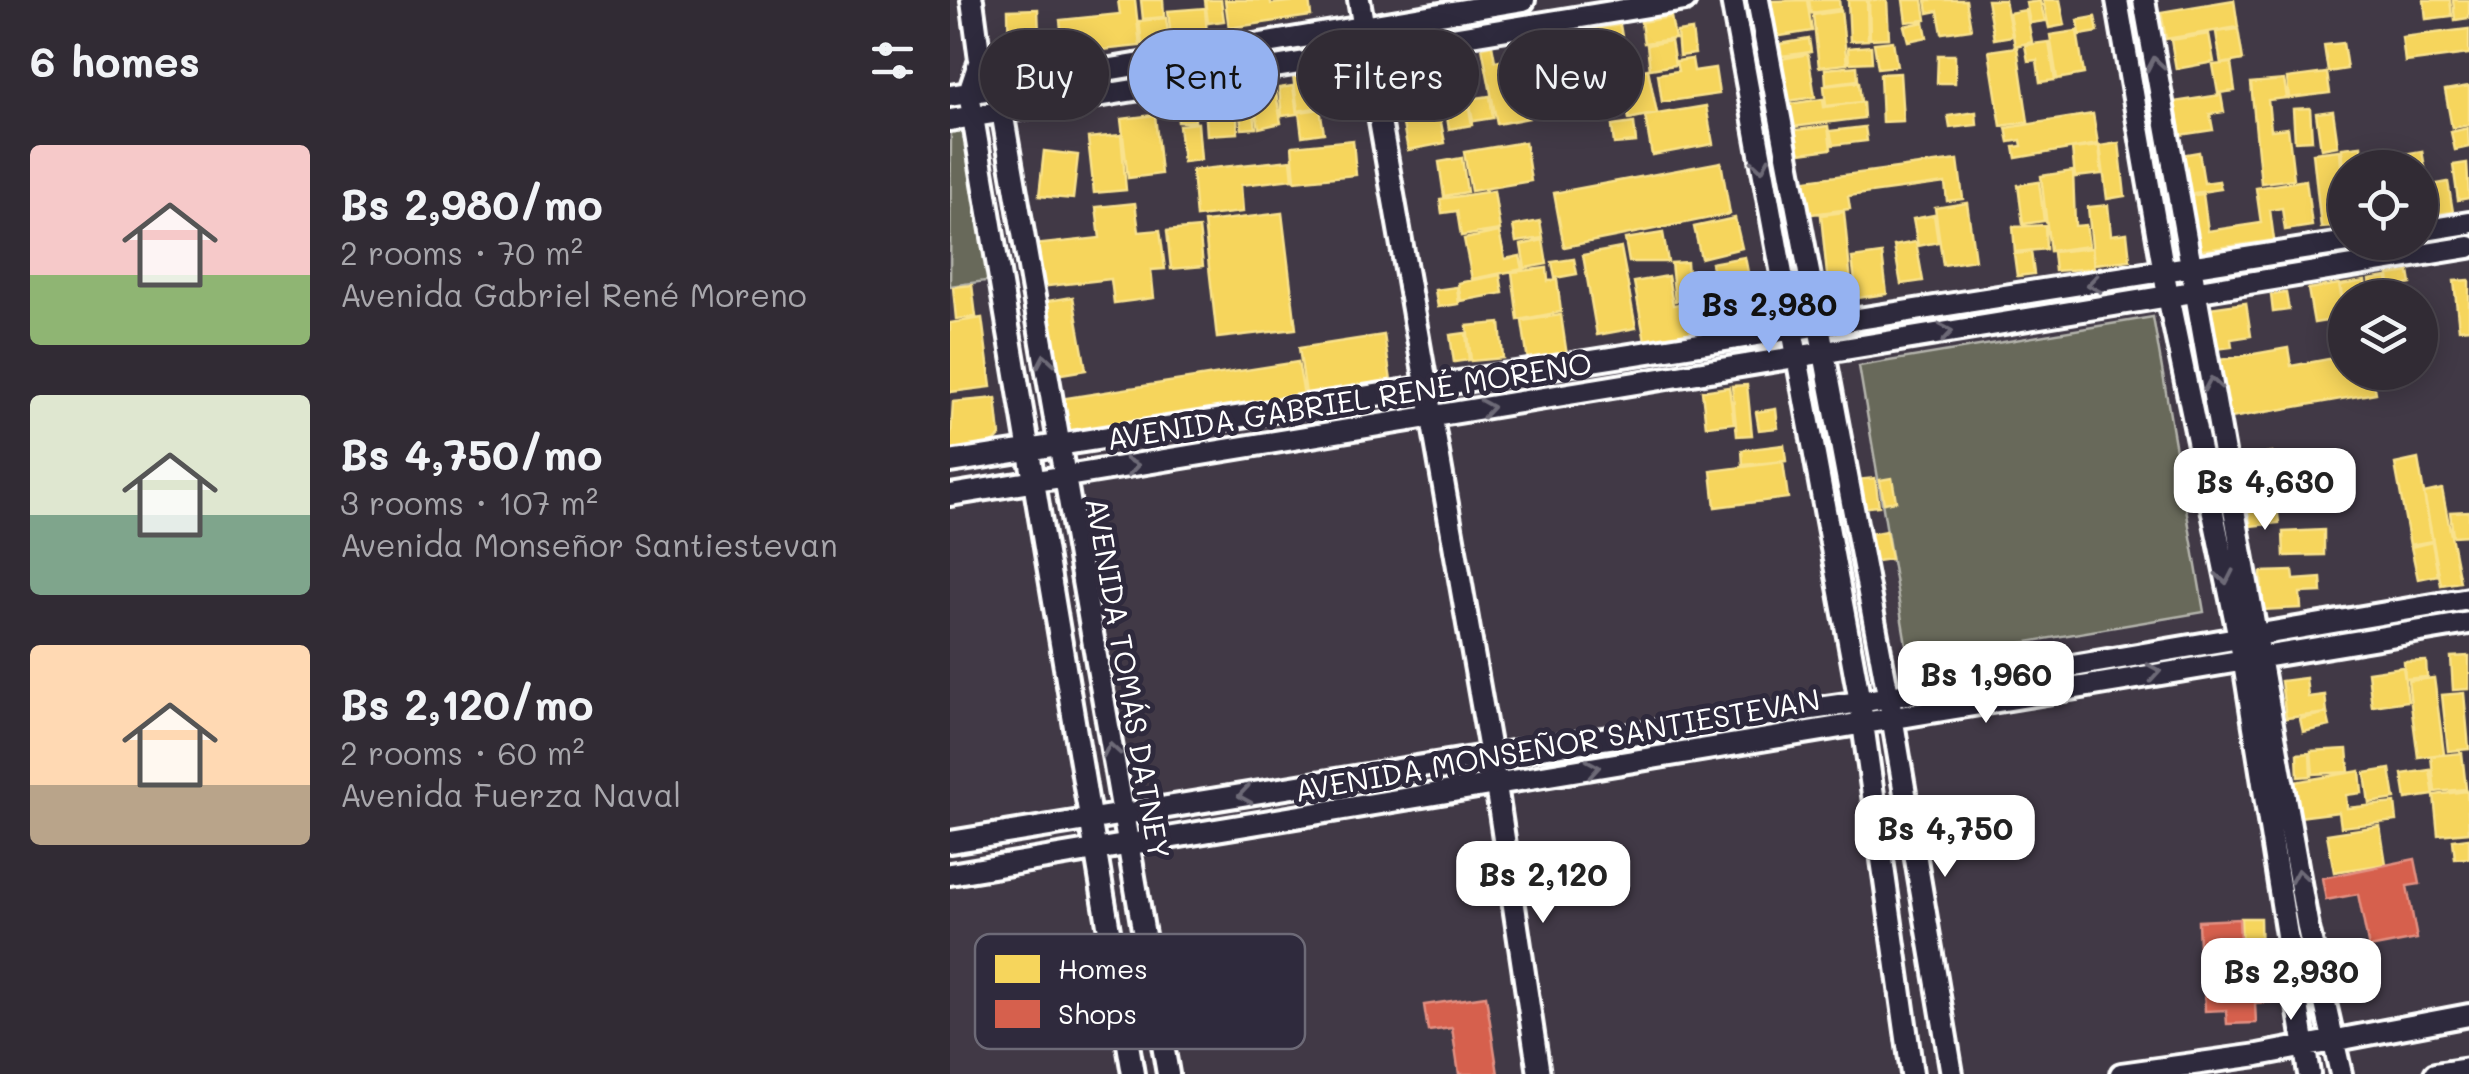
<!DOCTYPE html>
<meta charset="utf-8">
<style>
body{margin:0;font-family:Mali,sans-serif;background:#39333c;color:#f1f3f6;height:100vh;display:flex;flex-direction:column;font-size:38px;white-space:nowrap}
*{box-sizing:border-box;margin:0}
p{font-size:32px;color:#a8a7ac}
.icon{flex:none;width:55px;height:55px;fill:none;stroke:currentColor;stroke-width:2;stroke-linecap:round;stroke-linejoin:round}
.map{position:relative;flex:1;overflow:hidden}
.panel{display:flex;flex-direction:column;background:#312b34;width:950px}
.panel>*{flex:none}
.hud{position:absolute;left:30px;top:30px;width:950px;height:90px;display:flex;gap:20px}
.buttons{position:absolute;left:1378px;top:150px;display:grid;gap:20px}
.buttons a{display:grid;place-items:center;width:110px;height:110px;border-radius:50%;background:#312b34;box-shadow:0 5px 25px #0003,0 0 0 2px #4c474f;font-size:50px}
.price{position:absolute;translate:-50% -85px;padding:0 22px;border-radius:20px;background:#fff;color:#222;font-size:32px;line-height:65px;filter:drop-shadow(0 2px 5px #0008)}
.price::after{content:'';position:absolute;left:50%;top:60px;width:30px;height:22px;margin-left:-15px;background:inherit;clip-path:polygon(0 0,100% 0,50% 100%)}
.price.selected{background:#95b2f1;color:#111}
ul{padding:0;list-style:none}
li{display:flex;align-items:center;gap:30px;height:250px;padding:0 30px}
li span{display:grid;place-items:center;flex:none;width:280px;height:200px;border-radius:10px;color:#555}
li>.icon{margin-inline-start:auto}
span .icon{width:120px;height:120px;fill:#fffc;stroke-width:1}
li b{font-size:42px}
h2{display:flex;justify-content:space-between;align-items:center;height:120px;padding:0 30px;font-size:42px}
.chip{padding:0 35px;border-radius:45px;background:#312b34;box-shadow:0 5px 25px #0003,0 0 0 2px #4c474f;font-size:35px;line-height:90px}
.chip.selected{background:#95b2f1;color:#111}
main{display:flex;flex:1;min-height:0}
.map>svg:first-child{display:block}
</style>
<main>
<section class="panel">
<h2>6 homes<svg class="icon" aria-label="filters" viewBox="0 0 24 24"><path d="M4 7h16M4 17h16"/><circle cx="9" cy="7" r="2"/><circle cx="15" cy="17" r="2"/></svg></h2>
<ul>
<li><span style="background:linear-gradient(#f6c9c9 65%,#8fb573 0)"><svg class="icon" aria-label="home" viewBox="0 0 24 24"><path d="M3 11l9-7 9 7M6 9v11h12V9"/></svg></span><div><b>Bs 2,980/mo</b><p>2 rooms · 70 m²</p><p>Avenida Gabriel René Moreno</p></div></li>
<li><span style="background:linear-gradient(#dfe7d0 60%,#7fa58c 0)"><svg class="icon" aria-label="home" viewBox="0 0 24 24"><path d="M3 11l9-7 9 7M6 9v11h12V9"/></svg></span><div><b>Bs 4,750/mo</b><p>3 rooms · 107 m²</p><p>Avenida Monseñor Santiestevan</p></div></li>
<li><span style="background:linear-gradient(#ffd9b3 70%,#b9a48a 0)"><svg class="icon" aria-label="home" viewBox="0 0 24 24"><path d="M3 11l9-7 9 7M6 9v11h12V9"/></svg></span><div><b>Bs 2,120/mo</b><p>2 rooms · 60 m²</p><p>Avenida Fuerza Naval</p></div></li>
</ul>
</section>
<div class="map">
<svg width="1519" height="1074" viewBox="0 0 1519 1074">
<rect width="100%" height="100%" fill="#413946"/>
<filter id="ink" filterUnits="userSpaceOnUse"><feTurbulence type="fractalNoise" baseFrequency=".01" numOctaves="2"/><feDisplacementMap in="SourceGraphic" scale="20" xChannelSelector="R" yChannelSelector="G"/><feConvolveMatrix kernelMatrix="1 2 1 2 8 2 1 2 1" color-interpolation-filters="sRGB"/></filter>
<g filter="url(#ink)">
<path fill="#68695a" stroke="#b4b4ac" stroke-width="2.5" d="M1,129L18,134L43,280L0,286Z
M1203,317L1254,612L959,662L909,366Z"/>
<path fill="#f6d55c" stroke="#f9e28d" stroke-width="2.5" d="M168,0H185L190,46L104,55L102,38L112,37L110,20L170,14Z
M191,0H213L214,17L193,19Z
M255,0H271L274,21L258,23Z
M275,0H320L321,4L359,0L361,16L279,28Z
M857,0L862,31L824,37L818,1Z
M859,0H889L890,9L861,13Z
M898,0H917L918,40L900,41Z
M919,0H937L939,38L920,39Z
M953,0H973L976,20L956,22Z
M976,0H1016L1021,29L992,33L988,11L978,13Z
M1037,0H1055L1062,36L1044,39Z
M1093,0H1110L1115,25L1099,28Z
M1284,0L1288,27L1216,39L1211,12Z
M1474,0H1500L1502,16L1476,19Z
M1503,0H1519V18L1505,20Z
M1090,1L1095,21L1080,23L1076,3Z
M255,8L257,35L221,38L218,11Z
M88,9L90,60L59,61L58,10Z
M1076,10L1082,42L1065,46L1059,13Z
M891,11L897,64L869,67L863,15Z
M721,17L725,39L694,43L691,22Z
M1145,17L1148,32L1130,35L1128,20Z
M216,18L219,41L192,44L189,21Z
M974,22L977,37L958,41L954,26Z
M670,25L675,54L630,62L625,32Z
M1288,29L1293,60L1271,64L1266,32Z
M1519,29V54L1455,62L1452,37Z
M742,30L745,54L729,56L727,32Z
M1127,31L1134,74L1107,79L1100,35Z
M1259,34L1264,62L1226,69L1221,40Z
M596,39L604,81L574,87L566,44Z
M859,39L861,52L832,56L830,44Z
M625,40L628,58L604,63L600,45Z
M721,41L725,65L700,69L697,45Z
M943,41L947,66L928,68L924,43Z
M1099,42L1105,80L1090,82L1087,60L1078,61L1075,45Z
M1393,43L1397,69L1378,72L1374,45Z
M542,45L545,61L568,57L579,118L547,124L532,47Z
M921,46L922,62L899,63L898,48Z
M1067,47L1078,122L1051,126L1039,51Z
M499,48L506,97L454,105L446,56Z
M858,54L865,97L838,101L831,59Z
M988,55H1005V83H987Z
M673,56L676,73L662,76L669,111L642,116L631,64Z
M742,59L744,71L765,68L769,94L712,102L708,74L728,71L726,61Z
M629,61L638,111L615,115L605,65Z
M1281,63L1285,91L1268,93L1263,65Z
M907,66L908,80L876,84L875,69Z
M698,69L707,113L679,119L670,75Z
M359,73L364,108L348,111L343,76Z
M950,73L953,121L932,122L930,74Z
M1377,73L1380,93L1339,98L1337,78Z
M384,74L387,99L368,101L366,77Z
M1334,80L1337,98L1318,100L1321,130L1338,128L1344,179L1311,183L1301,83Z
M909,82L911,102L876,106L874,86Z
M285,86L288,133L257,135L254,88Z
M343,86L347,114L332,116L329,88Z
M1519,86V125L1502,128L1495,90Z
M325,87L331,123L309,128L302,92Z
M243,92L245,121L228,122L226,93Z
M301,95L306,128L292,129L287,98Z
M1271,95L1274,112L1260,114L1263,130L1229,135L1224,102Z
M540,96L543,118L523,121L519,99Z
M873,99L874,107L913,102L914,118L842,127L839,104Z
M487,102L495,143L458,150L450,109Z
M756,106L763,144L702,155L695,116Z
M519,108L522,125L499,129L496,111Z
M1360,108L1362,140L1345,141L1343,109Z
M370,109L374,133L352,136L349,112Z
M1383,111L1388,146L1371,149L1366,113Z
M1026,112L1027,125L1000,128L998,116Z
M1143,114L1148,144L1066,158L1064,147L1072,146L1071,140L1059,142L1056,128Z
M205,115L211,174L178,178L171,119Z
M248,123L251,160L233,162L229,125Z
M684,123L686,142L664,144L662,126Z
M878,126L881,149L842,154L839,131Z
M915,127L917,141L883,145L880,131Z
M1518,128L1519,147L1505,150L1501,132Z
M171,135L176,190L144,193L138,138Z
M403,140L406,175L345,181L342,146Z
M575,142L581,181L521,191L514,152Z
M1169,143L1175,196L1157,199L1150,146Z
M1149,146L1152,174L1125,177L1122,149Z
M1411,146L1413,168H1395V180L1392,148Z
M1390,150L1395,226L1371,228L1363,153Z
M94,151L128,155L123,199L89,196Z
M1472,151L1477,178L1470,179V168H1456L1454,154Z
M1249,152L1254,183L1269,181L1271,189L1237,194L1231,155Z
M512,158L517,192L494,196L489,162Z
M341,160L343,179L291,185L293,212L246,217L242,170Z
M1008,160L1013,199L997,201L995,183L898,196L900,209L854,215L849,181Z
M771,162L780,214L614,247L604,193Z
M1517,163L1519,198L1508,200L1503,165Z
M1123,171L1125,226L1136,225L1139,246L1100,251L1091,176Z
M1356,180L1362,226L1335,230L1332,208L1320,210L1324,240L1246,251L1238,196L1253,194L1258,231L1311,223L1306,188Z
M1089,182L1094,221L1073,224L1068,185Z
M1498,182L1503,212L1486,214L1482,185Z
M544,191L550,230L511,236L507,211L492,213L490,199Z
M185,203L189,232L210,230L215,269L201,270L204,298L164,303L161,279L88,287L83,245L150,238L146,207Z
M1017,203L1025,260L993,265L985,208Z
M1158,205L1161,235L1177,233L1180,260L1144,264L1138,207Z
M894,212L901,283L878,285L871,215Z
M332,213L346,329L267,338L254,222Z
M984,215L988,242L968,246L963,219Z
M785,218L792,248L751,258L744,227Z
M590,221L593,238L566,242L563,226Z
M1095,225L1096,249L1065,252L1063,227Z
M249,228L253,266L221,269L217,231Z
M549,232L555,259L570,256L573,269L522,279L514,239Z
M713,233L718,262H679L675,239Z
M593,240L597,264L575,268L571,245Z
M966,242L973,281L951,284L944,246Z
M671,248L686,328L647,335L633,255Z
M1142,248L1144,268L1105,271L1103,252Z
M1081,252L1084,274L1067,276L1064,254Z
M932,254L937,294L907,298L902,258Z
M795,257L802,293L768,300L761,263Z
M624,259L627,274L605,278L602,262Z
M737,262L740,300L725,301L721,263Z
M597,268L598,281L607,280L611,312L568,320L562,272Z
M1459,272L1461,284L1440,288L1439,275Z
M550,275L553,293L511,301L508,283Z
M718,276L723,305L766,298L771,328L695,341L684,282Z
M1437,277L1440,298H1421L1419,280Z
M1519,280V328L1509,329L1504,281Z
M1415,281L1418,298H1395V312L1390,285Z
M1389,284L1395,318L1364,323L1358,289Z
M22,285L26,317L6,319L3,287Z
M507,287L509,304L488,307L485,290Z
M1336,293L1339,310L1323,312L1321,295Z
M123,297L136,370L105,375L92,302Z
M806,303L809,321L772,328L768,310Z
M1296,303L1301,336L1281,339L1282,347L1265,349L1259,308Z
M611,315L617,356L578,361L572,321Z
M32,318L41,387L0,392V323Z
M550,323L553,358L521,361L517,326Z
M516,333L519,360L504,362L500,335Z
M434,335L441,381L356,394L349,348Z
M1338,348L1341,366L1395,356V372H1422L1426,393L1275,419L1264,361Z
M348,362L354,395L115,433L110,399Z
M797,385L802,435L787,436L782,386Z
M779,387L784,423L756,426L752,391Z
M46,398L50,436L40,446L0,450L3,402Z
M826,409L828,428L809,430L806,412Z
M834,445L836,461L793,465L792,450Z
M1322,453L1323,468L1348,464L1353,499L1328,502L1326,489L1296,492L1291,457Z
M1468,459L1482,541L1460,545L1445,464Z
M833,462L838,498L765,507L761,471Z
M925,478L929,506L909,508L905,480Z
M942,478L946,501L934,503L930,480Z
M1492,489L1510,582L1491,585L1474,493Z
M1325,490L1329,523L1301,526L1297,493Z
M1519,511V535L1503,536L1500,512Z
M1374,530V555L1334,556L1333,532Z
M936,531L941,559L919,562L914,535Z
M1482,542L1488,575L1468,579L1461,547Z
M1343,571L1344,580L1371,578L1372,592L1350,593L1351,608L1313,610L1311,572Z
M1519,656V689L1503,690L1501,657Z
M1476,661L1477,677L1455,679L1454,662Z
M1453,667L1458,701L1422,706L1418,672Z
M1356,678L1358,697L1375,695L1377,713L1336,718L1331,681Z
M1484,678L1494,754L1468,757L1458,681Z
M1514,693L1519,749L1498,751L1492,695Z
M1377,713L1380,726L1353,732L1350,719Z
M1397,749L1399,772L1363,774L1361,751Z
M1360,753L1361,776L1348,777L1347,754Z
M1512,753L1516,789L1485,792L1481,756Z
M1440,769L1445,799L1419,803L1415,773Z
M1480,770L1484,795L1456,799L1452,774Z
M1410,771L1412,793L1396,795L1397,808L1445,803L1447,821L1391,827L1389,812L1348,817L1344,782Z
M1517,791L1519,832L1488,835L1484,795Z
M1430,826L1436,864L1384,872L1377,834Z
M1519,838V858L1505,859L1503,840Z
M1291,918H1310L1311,961H1292Z"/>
<path fill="#d6604d" stroke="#e29082" stroke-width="2.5" d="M1465,859L1470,884L1457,886L1467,939L1419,948L1408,894L1376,900L1372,878Z
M1289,919L1291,963L1319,962L1321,1002L1305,1003L1306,1023L1277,1024L1276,1010L1255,1011L1253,961L1277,960V946L1249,947L1248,921Z
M536,996L548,1074H509L502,1028L478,1031L474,1005Z"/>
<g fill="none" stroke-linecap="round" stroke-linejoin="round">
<g stroke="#fff" stroke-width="28">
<path id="minor" d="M22,0L30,60L48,88L218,1074
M409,0L546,785L589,1074
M782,0L910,702L962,1074
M808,0L942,716L1002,1074
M1167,0L1218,296L1293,657L1359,1074
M1194,0L1358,928L1391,1074
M30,60L19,93L183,1074
M0,96L574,0
M0,120L735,0
M1470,231L1519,223
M0,462L1398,242
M0,495L1519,247
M0,842L541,755L910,702L1519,599
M0,874L1519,623
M1171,1074L1308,1055L1519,1015
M1485,1074L1519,1069"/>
</g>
<use href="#minor" stroke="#2f2a3d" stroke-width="20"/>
</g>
<defs><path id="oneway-chevron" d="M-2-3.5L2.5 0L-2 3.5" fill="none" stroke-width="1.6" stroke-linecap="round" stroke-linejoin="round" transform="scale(2.5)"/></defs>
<g stroke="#6d6a77">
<use href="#oneway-chevron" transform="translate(1205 64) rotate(-100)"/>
<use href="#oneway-chevron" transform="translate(811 165) rotate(80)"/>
<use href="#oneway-chevron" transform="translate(1144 284) rotate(171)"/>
<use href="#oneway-chevron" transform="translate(996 332) rotate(-9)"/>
<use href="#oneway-chevron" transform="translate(95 361) rotate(-100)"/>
<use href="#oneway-chevron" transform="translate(1262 384) rotate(-100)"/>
<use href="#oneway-chevron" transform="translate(537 408) rotate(-9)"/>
<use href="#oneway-chevron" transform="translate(182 466) rotate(-9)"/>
<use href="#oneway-chevron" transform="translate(1275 577) rotate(79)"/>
<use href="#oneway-chevron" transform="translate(1204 672) rotate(-10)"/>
<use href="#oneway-chevron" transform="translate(161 750) rotate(-100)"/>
<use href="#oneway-chevron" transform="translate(643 768) rotate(-10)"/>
<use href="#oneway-chevron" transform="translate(295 795) rotate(171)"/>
<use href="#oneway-chevron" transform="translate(1349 876) rotate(-99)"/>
</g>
</g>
<g text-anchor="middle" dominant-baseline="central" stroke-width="10" stroke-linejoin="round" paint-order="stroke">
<g font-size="30" fill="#fff" stroke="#2f2a3d">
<text transform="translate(399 400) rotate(-9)">AVENIDA GABRIEL RENÉ MORENO</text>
<text transform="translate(179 678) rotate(80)">AVENIDA TOMÁS DATNEY</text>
<text transform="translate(607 744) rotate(-10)">AVENIDA MONSEÑOR SANTIESTEVAN</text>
</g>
</g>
<rect x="25" y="934" width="330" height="115" rx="15" fill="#2f2a3d" stroke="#6d6a77" stroke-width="2.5"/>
<rect x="45" y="955" width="45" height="28" fill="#f6d55c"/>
<rect x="45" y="1000" width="45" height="28" fill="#d6604d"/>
<g font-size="28" fill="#fff">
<text x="108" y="979">Homes</text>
<text x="108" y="1024">Shops</text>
</g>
</svg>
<div class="buttons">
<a><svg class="icon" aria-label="locate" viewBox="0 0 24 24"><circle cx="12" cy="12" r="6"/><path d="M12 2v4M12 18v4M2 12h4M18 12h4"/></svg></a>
<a><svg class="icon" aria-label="layers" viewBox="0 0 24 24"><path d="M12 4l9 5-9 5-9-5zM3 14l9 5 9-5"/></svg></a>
</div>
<b class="price selected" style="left:819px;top:356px">Bs 2,980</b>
<b class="price" style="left:1315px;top:533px">Bs 4,630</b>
<b class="price" style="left:1036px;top:726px">Bs 1,960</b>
<b class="price" style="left:995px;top:880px">Bs 4,750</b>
<b class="price" style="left:593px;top:926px">Bs 2,120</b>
<b class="price" style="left:1341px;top:1023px">Bs 2,930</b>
<div class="hud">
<a class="chip">Buy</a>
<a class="chip selected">Rent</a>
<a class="chip">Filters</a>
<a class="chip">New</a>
</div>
</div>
</main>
